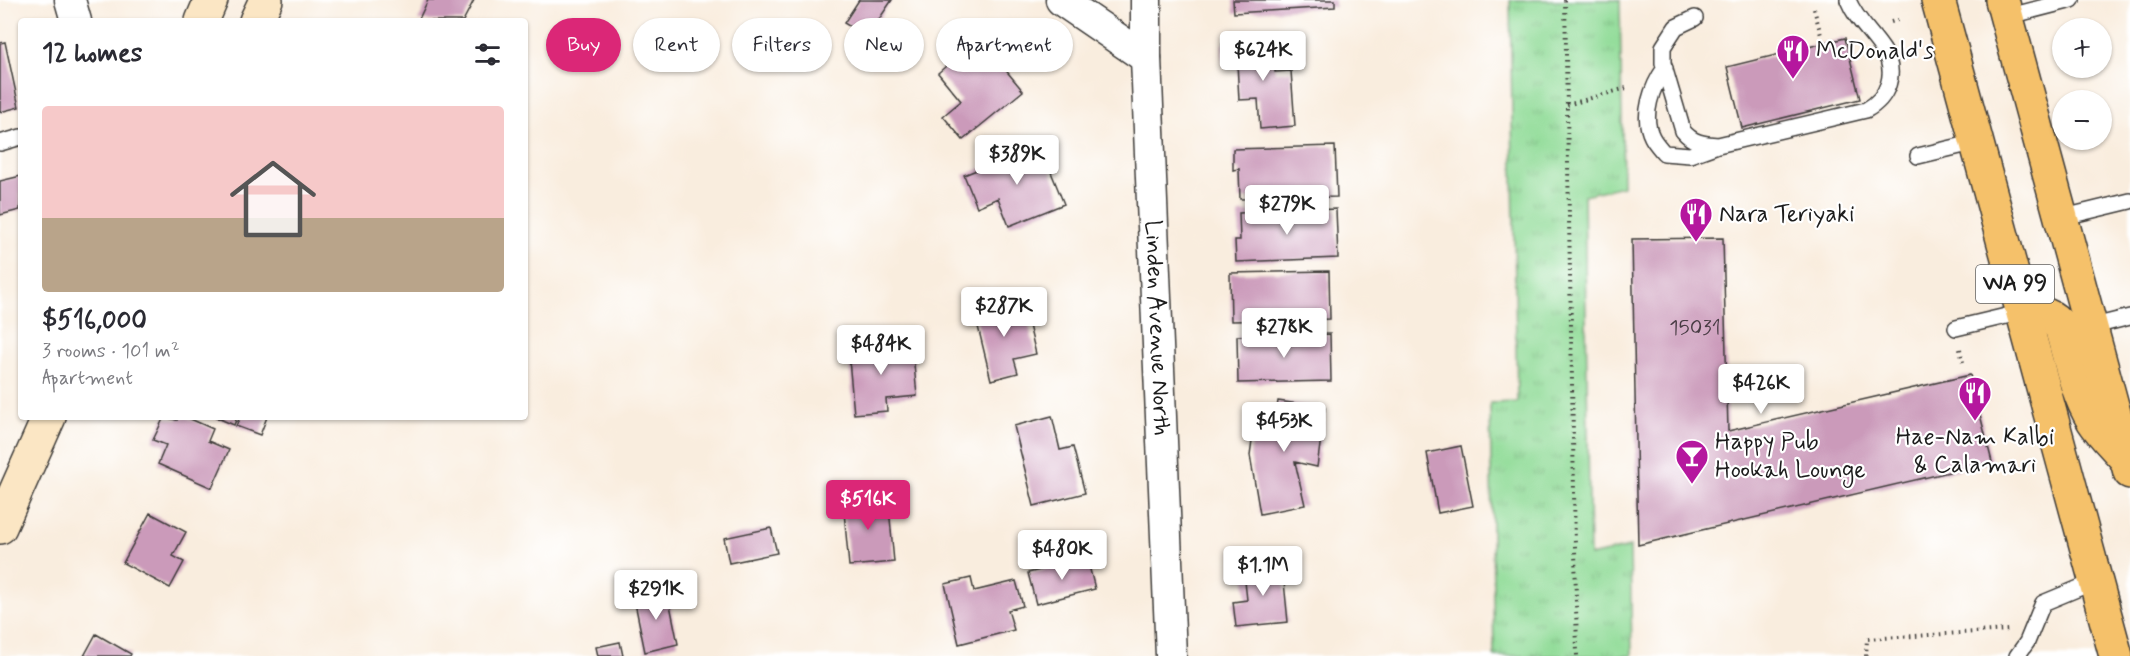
<!DOCTYPE html>
<meta charset="utf-8">
<style>
body{margin:0;font-family:Mynerve,sans-serif;background:#f7f7f7;color:#2b2b33;height:100vh;display:flex;flex-direction:column;font-size:22px;white-space:nowrap}
*{box-sizing:border-box;margin:0}
p{font-size:20px;color:#7c7c81}
.icon{flex:none;width:33px;height:33px;fill:none;stroke:currentColor;stroke-width:2;stroke-linecap:round;stroke-linejoin:round}
.map{position:relative;flex:1;overflow:hidden}
.details{position:absolute;left:18px;top:18px;width:510px;height:402px;display:flex;flex-direction:column;background:#fff;border-radius:6px;box-shadow:0 2px 4px #0004}
.details>*{flex:none}
.top-card{position:absolute;left:546px;top:18px;width:570px;height:54px;display:flex;gap:12px}
.controls{position:absolute;left:2052px;top:18px;display:grid;gap:12px}
.controls a{display:grid;place-items:center;width:60px;height:60px;border-radius:50%;background:#fff;box-shadow:0 2px 4px #0004;font-size:30px}
.price{position:absolute;translate:-50% -51px;padding:0 14px;border-radius:6px;background:#fff;color:#222;font-size:20px;line-height:39px;filter:drop-shadow(0 2px 3px #0008)}
.price::after{content:'';position:absolute;left:50%;top:36px;width:18px;height:14px;margin-left:-9px;background:inherit;clip-path:polygon(0 0,100% 0,50% 100%)}
.price.on{background:#db2777;color:#fff}
ul{padding:0;list-style:none}
li{display:grid;align-content:center;gap:12px;height:318px;padding:0 24px}
li span{display:grid;place-items:center;height:186px;border-radius:6px;color:#555}
li>.icon{margin-inline-start:auto}
span .icon{width:108px;height:108px;fill:#fffc;stroke-width:1}
li b{font-size:26px}
h2{display:flex;justify-content:space-between;align-items:center;height:72px;padding:0 24px;font-size:26px}
.chip{padding:0 21px;border-radius:27px;background:#fff;box-shadow:0 2px 4px #0004;font-size:21px;line-height:54px}
.chip.on{background:#db2777;color:#fff}
.map>svg:first-child{display:block}
</style>
<div class="map">
<svg width="2130" height="656" viewBox="0 0 2130 656">
<defs>
<pattern id="grass-tufts" width="24" height="20" patternUnits="userSpaceOnUse" patternTransform="scale(1.5)"><rect width="24" height="20" fill="#90db97"/><path d="M3 7l-1-3M5 7V3M7 7l1-3M15 17l-1-3M17 17v-4M19 17l1-3" fill="none" stroke="#7cbb82"/></pattern>
</defs>
<rect width="100%" height="100%" fill="#fff"/>
<filter id="ink" filterUnits="userSpaceOnUse"><feTurbulence type="fractalNoise" baseFrequency=".0167" numOctaves="2"/><feDisplacementMap in="SourceGraphic" scale="12" xChannelSelector="R" yChannelSelector="G"/><feConvolveMatrix kernelMatrix="1 2 1 2 8 2 1 2 1" color-interpolation-filters="sRGB"/></filter>
<filter id="wash" filterUnits="userSpaceOnUse"><feTurbulence type="fractalNoise" baseFrequency=".008" numOctaves="4" result="noise"/><feDisplacementMap in="SourceGraphic" scale="24" xChannelSelector="R" yChannelSelector="G"/><feGaussianBlur stdDeviation="1.35" result="paint"/><feColorMatrix in="noise" values="0 0 0 0 0 0 0 0 0 0 0 0 0 0 0 0 0 1.4 0 .05"/><feComposite in="paint" operator="in"/></filter>
<g filter="url(#wash)">
<rect width="100%" height="100%" fill="#f9edde"/>
<path fill="url(#grass-tufts)" stroke="#567c5a" stroke-width="1.5" d="M1510,0H1620L1623,186L1584,195L1590,556L1630,547L1632,656H1494L1490,403L1517,402Z"/>
<g id="blocks">
<path fill="#cb9aba" d="M428,0H474L463,21H418Z
M859,0H892L867,37L844,23Z
M1233,0H1335V7L1234,13Z
M979,38L1023,91L963,140L943,116L961,101L938,73Z
M1845,38L1860,99L1742,128L1727,67Z
M1274,41L1275,72L1291,71L1295,126L1260,129L1258,99L1239,100L1237,63L1223,64L1222,44Z
M5,42L19,107L0,112V43Z
M1040,145L1064,204L1009,226L998,198L977,207L964,175Z
M1335,146L1337,197L1240,199L1239,169L1233,170V149Z
M21,176L20,210L0,215V181Z
M1336,209L1338,258L1236,262L1235,240H1240L1239,213Z
M1723,238L1728,431L1970,375L1992,462L1638,545L1632,239Z
M1329,271L1330,319L1231,321L1230,273Z
M1014,301L1018,319L1027,317L1036,354L1014,359L1018,373L991,380L974,310Z
M1330,334L1331,381L1238,383L1237,336Z
M912,343L917,396L886,399L887,411L854,414L848,349Z
M1278,401L1325,408L1317,467L1295,462L1305,505L1260,514L1250,455L1256,411L1276,415Z
M1052,416L1060,450L1073,447L1085,493L1034,506L1014,426Z
M164,417L177,420L178,417H186L213,429L208,441L229,450L212,488L158,464L166,445L153,440Z
M215,417H237L234,425Z
M240,417H267L260,435L236,426Z
M1461,446L1473,506L1438,513L1427,453Z
M888,497L894,562L849,566L843,501Z
M150,513L186,532L173,556L184,562L170,588L123,563Z
M771,528L777,553L729,563L724,538Z
M1281,552L1288,622L1236,627L1233,602L1247,600L1244,572L1272,570L1270,553Z
M1087,558L1095,589L1036,604L1028,573Z
M971,578L974,591L1016,581L1023,606L1008,610L1014,630L959,644L945,584Z
M667,590L678,644L645,652L634,598Z
M96,634L131,654L130,656H84Z
M620,642L623,656H598L596,647Z"/>
</g>
</g>
<g filter="url(#ink)">
<use href="#blocks" fill-opacity="0" stroke="#3d3b39" stroke-width="1.5"/>
<g fill="none" stroke-linecap="round" stroke-linejoin="round">
<g stroke="#3d3b39" stroke-width="18">
<path id="lane" d="M2006,17L2072,0
M1695,18L1676,27L1663,47V63L1683,131C1693,143 1703,144 1718,145L1866,110C1888,98 1898,73 1883,50C1872,33 1856,20 1848,0
M1665,68C1652,86 1641,116 1652,137C1655,143 1660,148 1664,153L1690,155L1715,146
M0,143L21,137
M1918,156L1977,142
M2060,218L2130,201
M2090,327L2130,317
M1956,328L2023,312
M2017,656L2027,642L2043,603L2096,581"/>
</g>
<g stroke="#3d3b39" stroke-width="33">
<g id="street">
<path d="M70,0L76,21"/>
<path d="M1061,0L1146,58"/>
<path id="s1" d="M1146,0V58L1171,656"/>
</g>
</g>
<g stroke="#3d3b39" stroke-width="36">
<path id="secondary" d="M202,21L211,0
M256,21L266,0
M0,527L49,417"/>
</g>
<g stroke="#3d3b39" stroke-width="36">
<path id="primary" d="M2023,312C2040,314 2050,312 2061,327C2070,358 2076,392 2093,420C2102,434 2116,447 2127,460"/>
</g>
<g stroke="#3d3b39" stroke-width="36">
<path id="highway" d="M1938,0L2116,656
M2002,0L2130,472"/>
</g>
<path stroke="#3d3b39" stroke-width="4" stroke-dasharray="1.5 4.5" stroke-linecap="butt" d="M1565,0L1577,656
M1814,9L1821,35
M1891,22L1901,19
M1799,45L1800,49
M1567,105L1630,87
M1960,349L1963,362
M1866,656L1867,639L2008,630"/>
<use href="#lane" stroke="#fff" stroke-width="15"/>
<use href="#street" stroke="#fff" stroke-width="30"/>
<use href="#secondary" stroke="#fbe6c4" stroke-width="33"/>
<use href="#primary" stroke="#f5c16b" stroke-width="33"/>
<use href="#highway" stroke="#f5c16b" stroke-width="33"/>
</g>
</g>
<defs>
<g id="restaurant-pin" transform="scale(1.725)"><path d="M0 17L-7.5 6A9.5 9.5 0 1 1 7.5 6Z" fill="#b5179e" stroke="#fff"/><path d="M-5-6h1v4h1v-4h1v4h1v-4h1v5L-1.5 .5V6h-2V.5L-5-1ZM5-6V6H3V1.5H1.5Q1.5-4 5-6Z" fill="#fff"/></g>
<g id="bar-pin" transform="scale(1.725)"><path d="M0 17L-7.5 6A9.5 9.5 0 1 1 7.5 6Z" fill="#b5179e" stroke="#fff"/><path d="M-6-5H6L.8 .8V4.5H3.5V6h-7V4.5H-.8V.8Z" fill="#fff"/></g>
</defs>
<g fill-rule="evenodd">
<use href="#restaurant-pin" x="1793" y="51"/>
<use href="#restaurant-pin" x="1696" y="214"/>
<use href="#restaurant-pin" x="1975" y="393"/>
<use href="#bar-pin" x="1692" y="456"/>
</g>
<g text-anchor="middle" dominant-baseline="central" stroke-width="4.5" stroke-linejoin="round" paint-order="stroke">
<g font-size="21" fill="#483c44">
<text x="1695" y="328">15031</text>
</g>
<rect fill="#fff" stroke="#606060" stroke-width="1.5" x="1976" y="265" width="78" height="38" rx="4.5"/>
<g font-size="22" font-weight="bold" fill="#1c1c1c">
<text x="2015" y="284">WA 99</text>
</g>
<g font-size="24" fill="#1c1c1c" stroke="#fff" text-anchor="start">
<text x="1816" y="51">McDonald's</text>
<text x="1719" y="214">Nara Teriyaki</text>
<text x="1975" y="437" text-anchor="middle">Hae-Nam Kalbi<tspan x="1975" dy="28">&amp; Calamari</tspan></text>
<text x="1715" y="442">Happy Pub<tspan x="1715" dy="28">Hookah Lounge</tspan></text>
</g>
<g font-size="24" fill="#1c1c1c" stroke="#fff">
<text stroke="none"><textPath href="#s1" startOffset="328">Linden Avenue North</textPath></text>
</g>
</g>
</svg>
<div class="controls">
<a>+</a>
<a>−</a>
</div>
<b class="price" style="left:1263px;top:82px">$624K</b>
<b class="price" style="left:1017px;top:186px">$389K</b>
<b class="price" style="left:1287px;top:236px">$279K</b>
<b class="price" style="left:1004px;top:338px">$287K</b>
<b class="price" style="left:1284px;top:359px">$278K</b>
<b class="price" style="left:881px;top:376px">$484K</b>
<b class="price" style="left:1761px;top:415px">$426K</b>
<b class="price" style="left:1284px;top:453px">$453K</b>
<b class="price on" style="left:868px;top:531px">$516K</b>
<b class="price" style="left:1062px;top:581px">$480K</b>
<b class="price" style="left:1263px;top:597px">$1.1M</b>
<b class="price" style="left:656px;top:621px">$291K</b>
<div class="top-card">
<a class="chip on">Buy</a>
<a class="chip">Rent</a>
<a class="chip">Filters</a>
<a class="chip">New</a>
<a class="chip">Apartment</a>
</div>
<section class="details">
<h2>12 homes<svg class="icon" aria-label="filters" viewBox="0 0 24 24"><path d="M4 7h16M4 17h16"/><circle cx="9" cy="7" r="2"/><circle cx="15" cy="17" r="2"/></svg></h2>
<ul>
<li><span style="background:linear-gradient(#f6c9c9 60%,#b9a48a 0)"><svg class="icon" aria-label="home" viewBox="0 0 24 24"><path d="M3 11l9-7 9 7M6 9v11h12V9"/></svg></span><div><b>$516,000</b><p>3 rooms · 101 m²</p><p>Apartment</p></div></li>
</ul>
</section>
</div>
